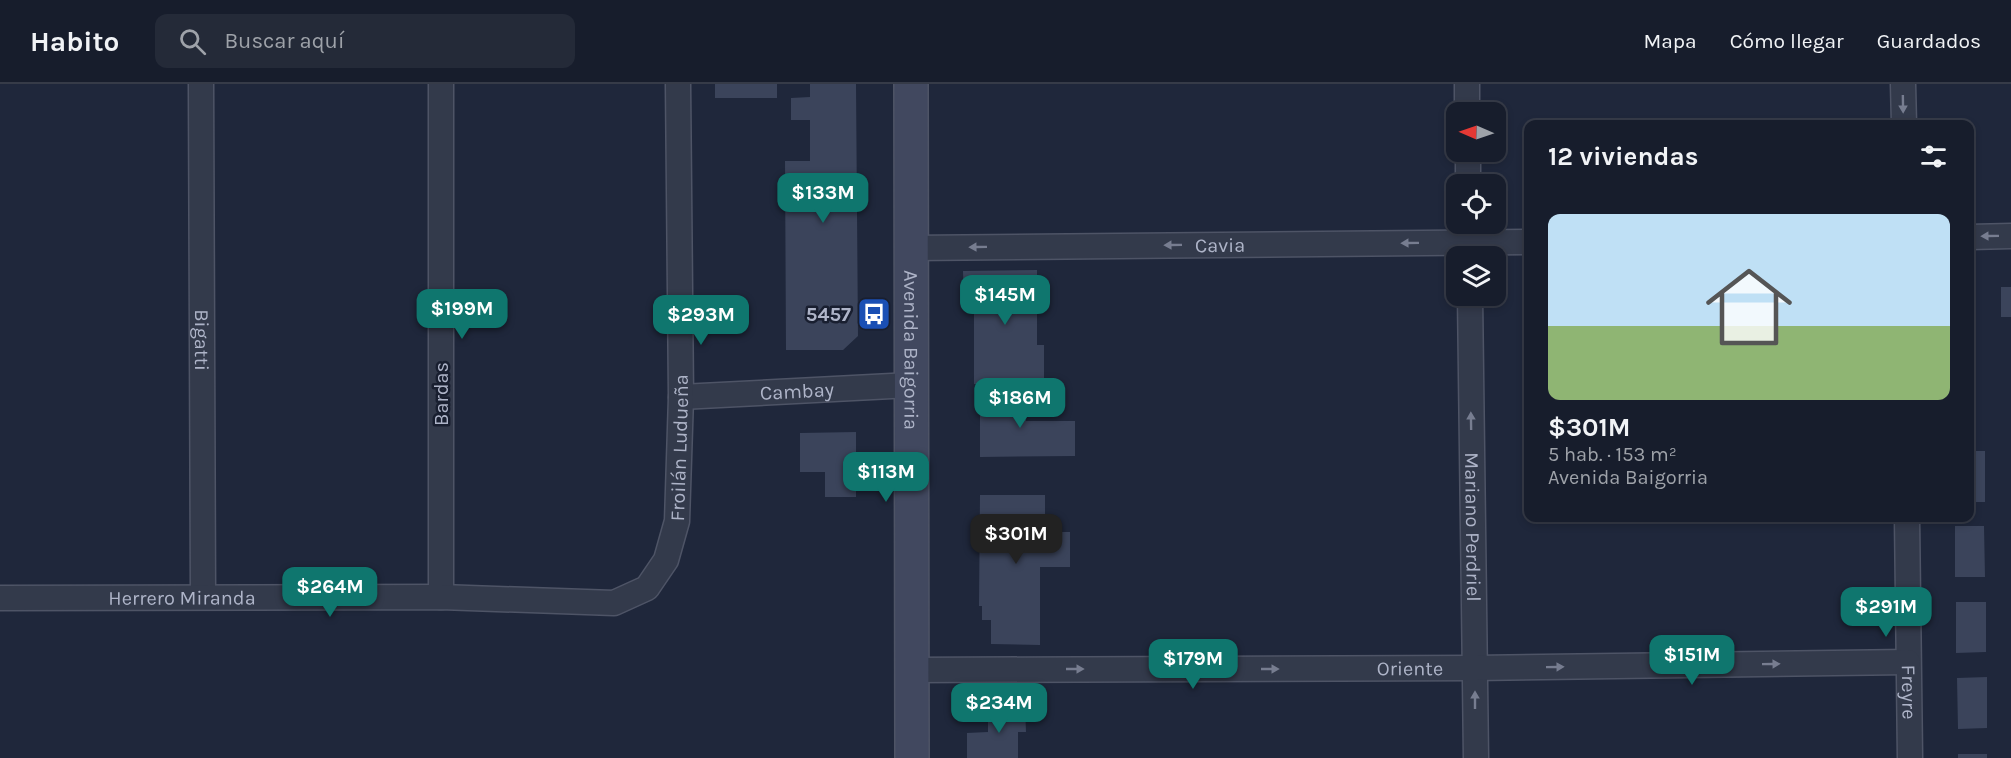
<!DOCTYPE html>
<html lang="es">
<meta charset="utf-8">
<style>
body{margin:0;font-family:Karla,sans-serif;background:#242a38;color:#f1f3f6;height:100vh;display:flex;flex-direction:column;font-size:22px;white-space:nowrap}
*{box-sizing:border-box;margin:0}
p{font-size:20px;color:#9ea2a9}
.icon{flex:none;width:33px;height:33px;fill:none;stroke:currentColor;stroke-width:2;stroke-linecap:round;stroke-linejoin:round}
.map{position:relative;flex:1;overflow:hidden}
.sheet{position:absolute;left:1524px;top:36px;width:450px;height:402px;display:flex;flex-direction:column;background:#171d2c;border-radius:12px;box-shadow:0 3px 9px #0003,0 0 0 2px #363b48}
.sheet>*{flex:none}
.needle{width:39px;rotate:272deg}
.fabs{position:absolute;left:1446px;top:18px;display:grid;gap:12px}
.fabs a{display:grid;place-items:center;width:60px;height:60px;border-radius:12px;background:#171d2c;box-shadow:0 3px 9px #0003,0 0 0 2px #363b48;font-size:30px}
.price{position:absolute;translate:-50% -51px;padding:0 14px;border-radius:12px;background:#0f766e;color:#fff;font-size:20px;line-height:39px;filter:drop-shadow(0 2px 3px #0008)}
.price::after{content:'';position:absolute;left:50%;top:36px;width:18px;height:14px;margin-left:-9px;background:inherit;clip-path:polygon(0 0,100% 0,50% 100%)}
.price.selected{background:#222;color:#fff}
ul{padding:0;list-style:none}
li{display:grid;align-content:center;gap:12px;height:318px;padding:0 24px}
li+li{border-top:2px solid #363b48}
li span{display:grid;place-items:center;height:186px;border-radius:12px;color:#555}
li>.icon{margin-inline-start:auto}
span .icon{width:108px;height:108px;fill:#fffc;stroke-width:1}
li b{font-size:26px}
h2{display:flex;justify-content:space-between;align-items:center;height:72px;padding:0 24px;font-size:26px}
header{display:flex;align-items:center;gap:36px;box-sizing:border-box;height:84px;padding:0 30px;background:#171d2c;border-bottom:2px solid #363b48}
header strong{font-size:28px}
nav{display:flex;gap:33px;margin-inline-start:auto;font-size:21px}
.search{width:420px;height:54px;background:#242a38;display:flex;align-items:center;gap:15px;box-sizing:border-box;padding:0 21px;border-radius:12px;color:#9ea2a9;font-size:22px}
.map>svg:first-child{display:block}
</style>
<header>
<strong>Habito</strong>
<div class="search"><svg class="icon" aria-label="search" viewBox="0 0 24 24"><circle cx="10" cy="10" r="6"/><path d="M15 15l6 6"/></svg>Buscar aquí</div>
<nav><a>Mapa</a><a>Cómo llegar</a><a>Guardados</a></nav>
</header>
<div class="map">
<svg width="2011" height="674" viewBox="0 0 2011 674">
<rect width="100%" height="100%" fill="#1f273b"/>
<path fill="#3b445b" d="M715,0H777V14H715Z
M810,0H856L858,252L843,266H786L785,77H810V36H791V14L810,13Z
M1037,186V261H1044V299L974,300V224H964L963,187Z
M2001,203H2011V233H2001Z
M1970,289H1972L1973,340H1970Z
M980,307H1027L1026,337H1075V372L980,373Z
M856,348V413H825V388H800V349Z
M1970,367H1985V418H1970Z
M980,411H1045V448H1070V483H1040V561L991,560V536H982V522H979Z
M1955,442H1984L1985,493H1955Z
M1956,518H1986V568L1956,569Z
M1987,593V644L1958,645L1957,594Z
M1025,621L1026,648H1018V674H967V649L988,648V622Z
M1958,670H1987V674H1958Z"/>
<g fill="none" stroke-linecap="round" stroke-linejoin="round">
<g stroke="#4e5466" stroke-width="27">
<g id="street">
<path id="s1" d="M201,0L203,513"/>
<path d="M441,0V513"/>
<path d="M1467,0V28"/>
<path d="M1903,0L1904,40"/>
<path d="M1468,68V100"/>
<path d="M1970,153L2011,152"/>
<path id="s2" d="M911,164L1528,158"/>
<path id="s3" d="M1470,212L1476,674"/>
<path id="s4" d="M681,313L911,301"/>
<path id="s5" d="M1907,434L1910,674"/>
<path id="s6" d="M0,514L441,513L614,519L647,504L666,476L677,437L681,313L678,0"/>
<path id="s7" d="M912,586L1475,584L1908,578"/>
</g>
</g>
<g stroke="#4e5466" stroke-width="36">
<g id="secondary">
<path id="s8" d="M911,0L912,674"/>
</g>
</g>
<use href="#street" stroke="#333a4b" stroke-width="24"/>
<use href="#secondary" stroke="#41485f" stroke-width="33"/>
</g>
<defs><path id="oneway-solid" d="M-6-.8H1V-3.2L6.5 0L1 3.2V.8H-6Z" transform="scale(1.5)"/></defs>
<g fill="#777d90">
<use href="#oneway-solid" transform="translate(1903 20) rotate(89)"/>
<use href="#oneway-solid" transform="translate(1990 152) rotate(179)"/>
<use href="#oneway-solid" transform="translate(1410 159) rotate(179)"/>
<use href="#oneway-solid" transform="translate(1173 161) rotate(179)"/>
<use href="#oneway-solid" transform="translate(978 163) rotate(179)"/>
<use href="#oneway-solid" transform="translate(1471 337) rotate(-91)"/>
<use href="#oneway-solid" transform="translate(1771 580) rotate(-1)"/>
<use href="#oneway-solid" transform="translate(1555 583) rotate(-1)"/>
<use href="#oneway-solid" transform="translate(1075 585)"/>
<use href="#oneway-solid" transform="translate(1270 585)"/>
<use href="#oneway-solid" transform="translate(1475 616) rotate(-90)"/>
</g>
<defs>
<g id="bus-square" transform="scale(1.725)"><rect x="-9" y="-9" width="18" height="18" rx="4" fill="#1a4fb4" stroke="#191f30"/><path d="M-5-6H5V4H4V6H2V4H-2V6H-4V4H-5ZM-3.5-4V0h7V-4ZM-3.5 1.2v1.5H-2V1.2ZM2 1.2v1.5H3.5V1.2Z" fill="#fff"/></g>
</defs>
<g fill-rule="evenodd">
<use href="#bus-square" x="874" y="230"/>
</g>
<g text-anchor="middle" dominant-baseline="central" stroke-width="5" stroke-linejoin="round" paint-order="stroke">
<g font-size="20" fill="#aeb4c8" stroke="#191f30">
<text stroke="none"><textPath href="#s2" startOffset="309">Cavia</textPath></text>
<text stroke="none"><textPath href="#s1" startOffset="256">Bigatti</textPath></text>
<text stroke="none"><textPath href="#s8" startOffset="266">Avenida Baigorria</textPath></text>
<text stroke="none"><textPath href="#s4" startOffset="116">Cambay</textPath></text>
<text transform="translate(441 310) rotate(-90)">Bardas</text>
<text stroke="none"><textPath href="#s6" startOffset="798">Froilán Ludueña</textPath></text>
<text stroke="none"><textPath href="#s3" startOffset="231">Mariano Perdriel</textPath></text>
<text stroke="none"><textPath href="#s6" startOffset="182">Herrero Miranda</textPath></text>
<text stroke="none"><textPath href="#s7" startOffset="498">Oriente</textPath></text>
<text stroke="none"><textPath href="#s5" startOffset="174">Freyre</textPath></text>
</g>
<g font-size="20" font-weight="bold" fill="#aeb4c8" stroke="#191f30" text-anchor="end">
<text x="851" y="230">5457</text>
</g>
</g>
</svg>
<div class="fabs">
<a><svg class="needle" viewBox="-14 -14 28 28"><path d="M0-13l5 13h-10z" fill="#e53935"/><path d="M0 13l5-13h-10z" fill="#9ea2a9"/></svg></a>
<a><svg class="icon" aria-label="locate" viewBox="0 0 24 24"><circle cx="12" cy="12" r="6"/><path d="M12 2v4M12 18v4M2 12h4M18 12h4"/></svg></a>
<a><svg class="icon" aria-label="layers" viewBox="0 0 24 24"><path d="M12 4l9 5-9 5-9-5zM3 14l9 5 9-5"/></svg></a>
</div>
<b class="price" style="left:823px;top:140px">$133M</b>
<b class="price" style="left:1005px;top:242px">$145M</b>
<b class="price" style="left:462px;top:256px">$199M</b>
<b class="price" style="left:701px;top:262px">$293M</b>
<b class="price" style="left:1020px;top:345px">$186M</b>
<b class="price" style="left:886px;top:419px">$113M</b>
<b class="price selected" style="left:1016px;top:481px">$301M</b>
<b class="price" style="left:330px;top:534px">$264M</b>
<b class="price" style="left:1886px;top:554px">$291M</b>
<b class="price" style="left:1692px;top:602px">$151M</b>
<b class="price" style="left:1193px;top:606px">$179M</b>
<b class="price" style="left:999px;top:650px">$234M</b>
<section class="sheet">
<h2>12 viviendas<svg class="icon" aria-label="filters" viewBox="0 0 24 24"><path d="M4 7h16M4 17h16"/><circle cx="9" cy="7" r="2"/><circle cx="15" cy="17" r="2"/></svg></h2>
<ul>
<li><span style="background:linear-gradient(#bfe0f5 60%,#8fb573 0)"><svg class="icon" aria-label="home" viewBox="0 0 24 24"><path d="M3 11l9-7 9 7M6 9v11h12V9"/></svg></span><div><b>$301M</b><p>5 hab. · 153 m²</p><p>Avenida Baigorria</p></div></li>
</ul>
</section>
</div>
